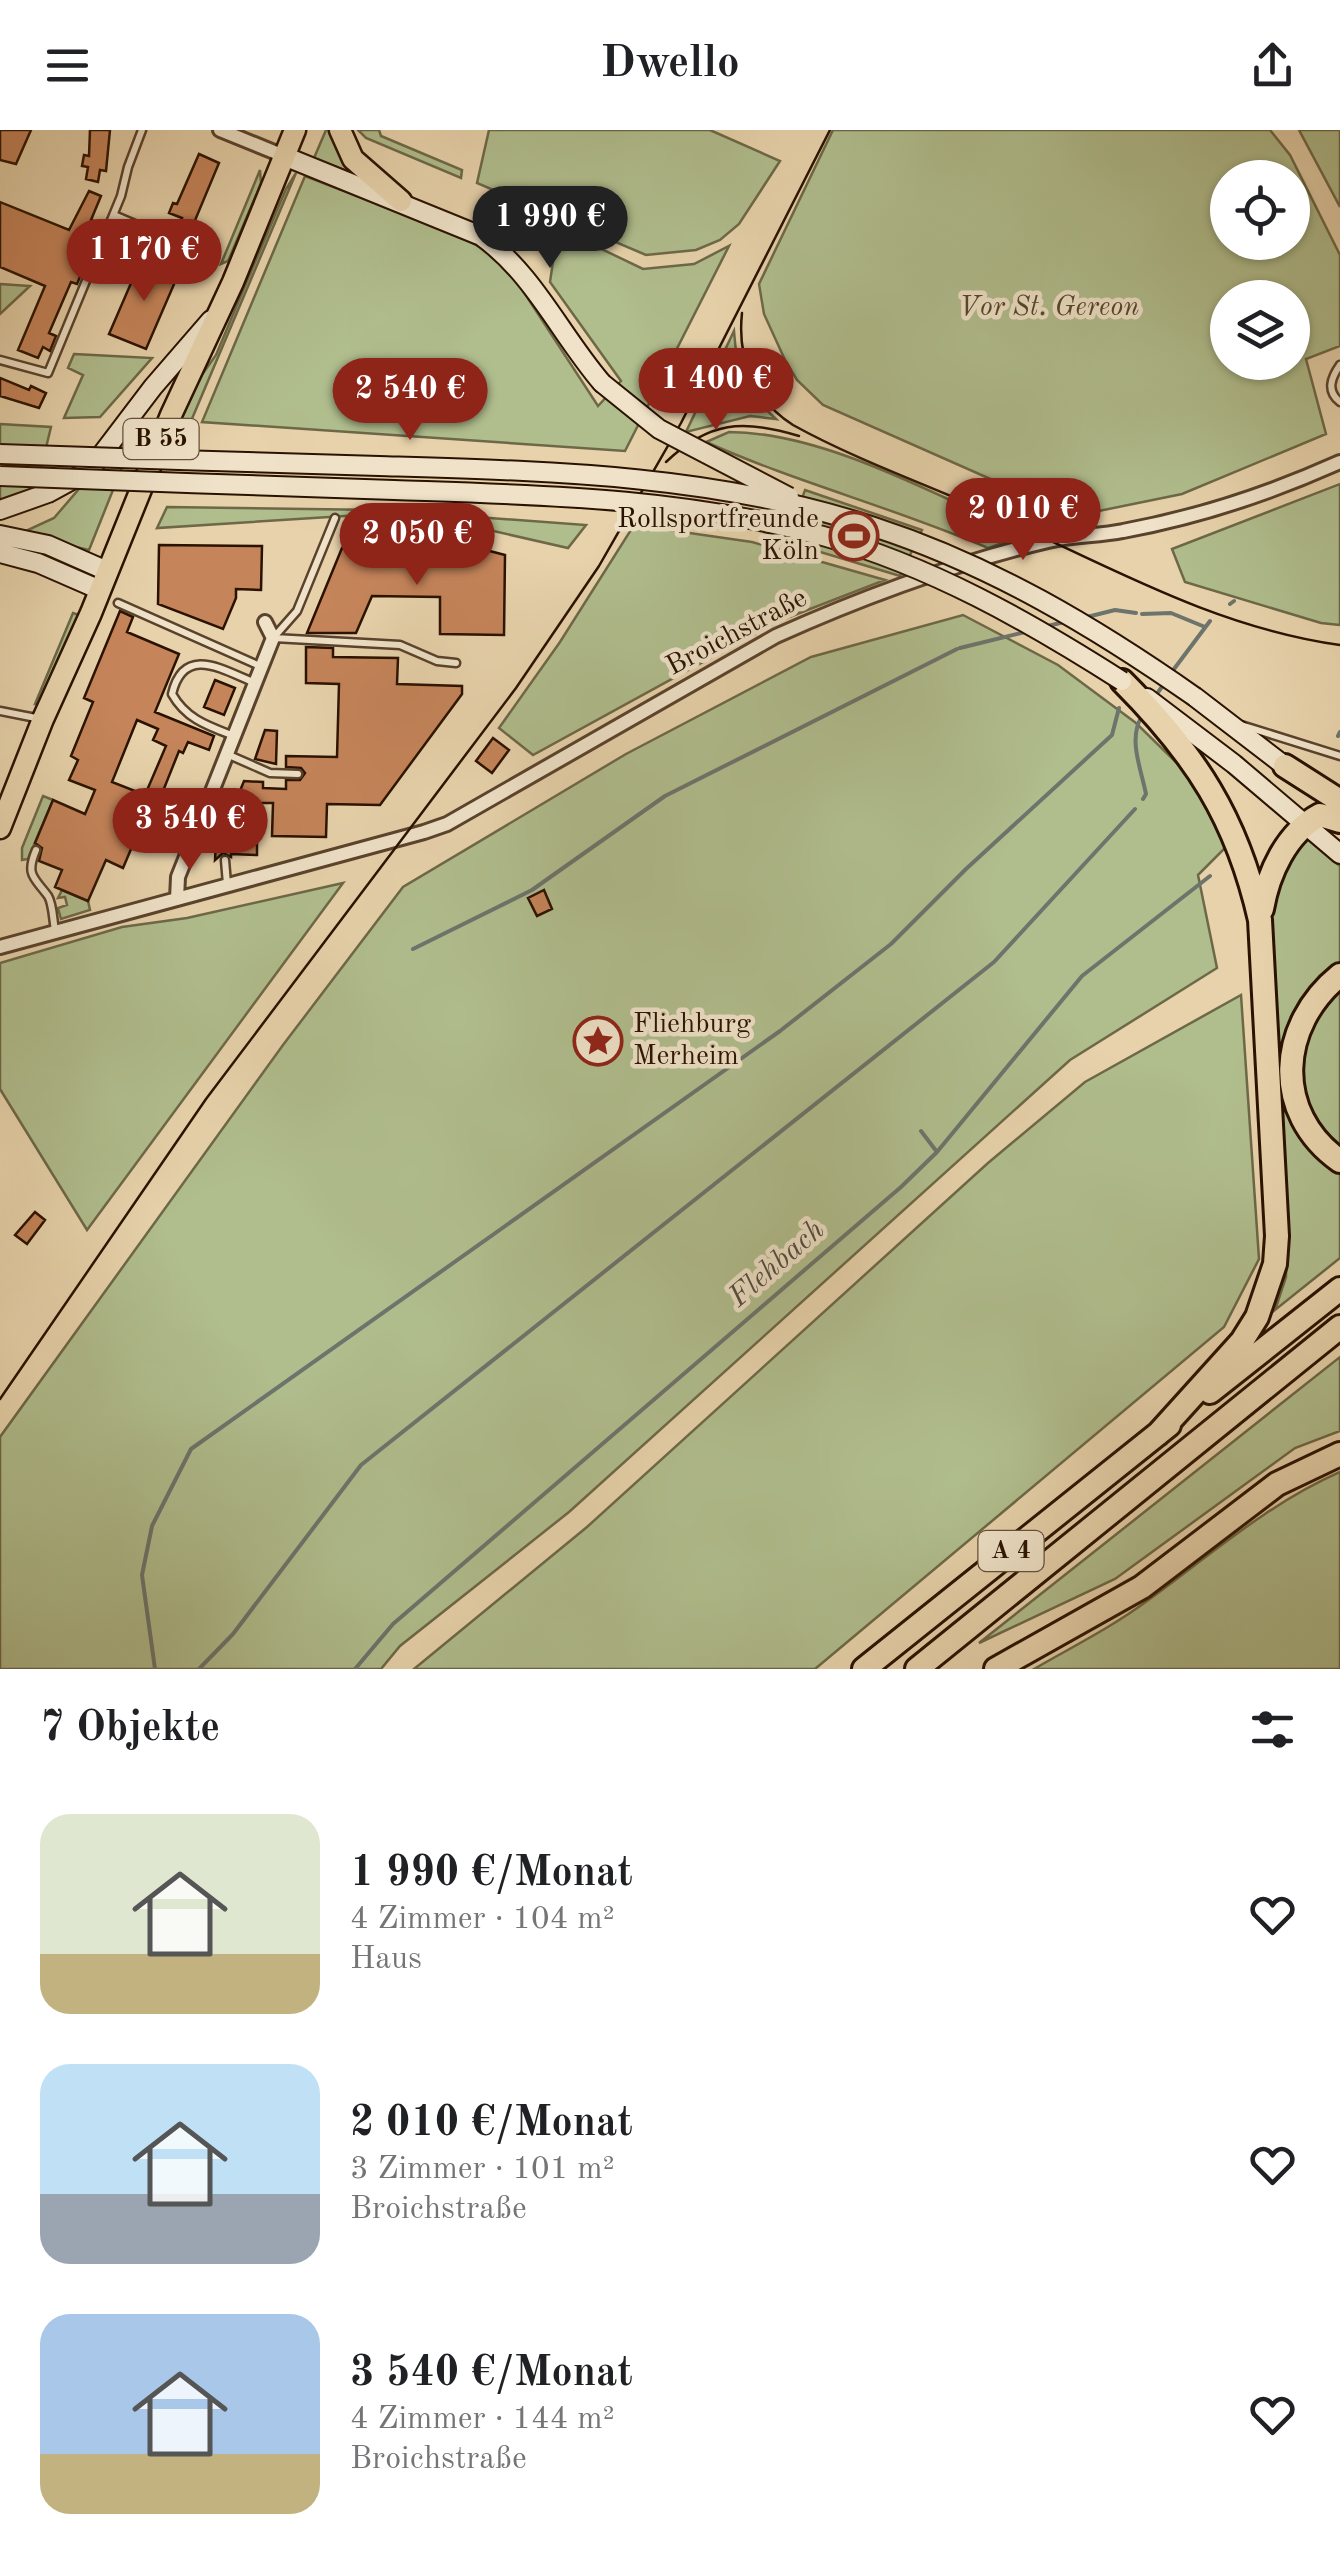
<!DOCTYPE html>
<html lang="de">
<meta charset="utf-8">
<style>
body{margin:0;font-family:"Old Standard TT",serif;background:#f6f6f6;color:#202124;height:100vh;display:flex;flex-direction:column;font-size:38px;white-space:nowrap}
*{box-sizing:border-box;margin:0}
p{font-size:32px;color:#757577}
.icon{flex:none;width:55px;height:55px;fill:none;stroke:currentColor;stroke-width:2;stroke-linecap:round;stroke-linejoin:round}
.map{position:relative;height:1539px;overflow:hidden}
.panel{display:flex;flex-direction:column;background:#fff;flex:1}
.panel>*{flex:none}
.buttons{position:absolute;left:1210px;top:30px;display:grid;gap:20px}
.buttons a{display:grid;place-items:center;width:100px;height:100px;border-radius:50%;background:#fff;box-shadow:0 2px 8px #0004;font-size:50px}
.price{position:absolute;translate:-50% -85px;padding:0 22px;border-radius:35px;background:#8f2418;color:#fff;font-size:32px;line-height:65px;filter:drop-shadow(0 2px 5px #0008)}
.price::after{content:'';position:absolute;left:50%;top:60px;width:30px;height:22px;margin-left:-15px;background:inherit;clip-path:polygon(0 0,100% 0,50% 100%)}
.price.current{background:#222;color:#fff}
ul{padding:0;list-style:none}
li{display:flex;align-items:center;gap:30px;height:250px;padding:0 40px}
li span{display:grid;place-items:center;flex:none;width:280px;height:200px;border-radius:30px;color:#555}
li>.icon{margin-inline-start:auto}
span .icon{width:120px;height:120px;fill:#fffc;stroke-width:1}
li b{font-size:42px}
h2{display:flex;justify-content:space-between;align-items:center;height:120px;padding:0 40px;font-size:42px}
header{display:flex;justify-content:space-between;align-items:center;height:130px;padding:0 40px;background:#fff;font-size:45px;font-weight:700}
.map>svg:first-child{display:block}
</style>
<header><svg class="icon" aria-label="menu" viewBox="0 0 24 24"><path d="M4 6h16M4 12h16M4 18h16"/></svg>Dwello<svg class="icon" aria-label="share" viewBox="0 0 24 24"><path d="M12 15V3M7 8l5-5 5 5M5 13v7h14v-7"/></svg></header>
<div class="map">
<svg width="1340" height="1539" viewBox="0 0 1340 1539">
<rect width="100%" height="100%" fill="#e7d2ab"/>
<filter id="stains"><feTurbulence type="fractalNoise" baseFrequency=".002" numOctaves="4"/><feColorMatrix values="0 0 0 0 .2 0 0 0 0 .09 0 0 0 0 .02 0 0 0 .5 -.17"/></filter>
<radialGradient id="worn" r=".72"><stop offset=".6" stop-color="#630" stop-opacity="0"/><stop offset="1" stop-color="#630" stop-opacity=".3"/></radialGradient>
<path fill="#b0bd8d" stroke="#6d6847" stroke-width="2.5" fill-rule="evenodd" d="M326,0H335L351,43L314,28Z
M358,0H379L381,6L462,40L461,48L366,8Z
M489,0H710L780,31L739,94L720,110L696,120L646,125L477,53Z
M833,0H1270L1290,25L1340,125V216L1306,229L1326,304L1182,364L1089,383L1004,355L823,275L797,250L785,230L764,184L759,154ZM1228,48H1292V112H1228ZM1228,168H1292V232H1228Z
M1299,0H1340V77Z
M260,40L261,53L257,63L228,131L221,134Z
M296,43L183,310H169L189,263L216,225L286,59Z
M305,46L451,102L484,119L514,147L598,276L621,251L550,152L558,98L643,139L694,134L729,116L625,321L202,292Z
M0,154L30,156L0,184Z
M734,201C738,248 741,257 776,289L750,286L686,302Z
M74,224L152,228L100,287L64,288L83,245L68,238Z
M149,270L89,420L19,404L54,388L127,303Z
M0,294L51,297L35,363L0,374Z
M729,302C825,302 939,367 1026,405L988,418C895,378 798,353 706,312Z
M1340,354V495L1321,493L1185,452L1172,419Z
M805,360L922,400L900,446L787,412Z
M167,377L380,380L586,395L568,418L458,393L361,385L157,398Z
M634,395L752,412L885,450L774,493L533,625L499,598L560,512Z
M73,483L79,485L42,574H35Z
M963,485L1058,535L1136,593L1188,644L1227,716L1198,745L1217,838L1070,930L569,1382L400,1516L381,1539H0V1307L283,915L403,757L626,624L811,527Z
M43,666L53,670L28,729L22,730V718Z
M1304,705L1340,736V835L1283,927L1340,1039V1128L1275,1180L1286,1147L1287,1107L1269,788L1274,755Z
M343,753L87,1100L0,959V833L122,797L187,788Z
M62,760L88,771L90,780L61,789L58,778L67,775L65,767L58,768Z
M1340,854V1022L1329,1012L1303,970L1302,911Z
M1241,865L1259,1129L1224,1197L815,1539H414L587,1397L988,1033L1085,952Z
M1340,1227V1301L1295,1318L1115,1449L979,1513Z
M1340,1342V1539H1034C1072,1517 1112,1497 1147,1471C1212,1424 1266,1375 1340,1342Z"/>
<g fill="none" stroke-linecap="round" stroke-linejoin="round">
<path stroke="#6d746c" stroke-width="4" d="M1230,474L1234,471
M1142,484L1171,483L1205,497
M1083,488L1115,480L1136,483
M1044,497L1064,492
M960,518L1025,502
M1171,543L1210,491
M1154,568L1166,551
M1338,606L1340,602
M1143,669L1146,664C1141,638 1127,608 1143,584
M413,819L532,760L665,666L957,519
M921,1001L937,1022
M155,1539L142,1445L152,1396L191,1319L780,901L891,814L966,739L1112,605L1119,578
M199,1539L233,1504L361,1335L994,832L1135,679
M355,1539L393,1494L901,1057L937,1022L1082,846L1210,746"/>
</g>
<path fill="#c5845a" stroke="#2a1201" stroke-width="2.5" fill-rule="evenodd" d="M0,0H31L16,34L0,30Z
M90,0H110L106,41L100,40L98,52L86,49L88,37L82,36L84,25L89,26Z
M199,24L219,33L191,100L178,95L182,88L169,83L173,73L177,74Z
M89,61L101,66L91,90L102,94L77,154L71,152L49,203L56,206L50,221L43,217L38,228L18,220L45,156L0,137V72L69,100Z
M141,130L178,145L146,219L109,204Z
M0,248L29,260L31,256L46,263L39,278L0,266Z
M159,415L262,416L261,460L236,459V468L223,499L158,474Z
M342,418L486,420L505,425L504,505L440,504V467L372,466L356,503H307Z
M120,481L133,487L127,502L179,524L155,582L214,606L209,620L188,612L183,623L179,621L159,671L180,680L164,717L137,705L123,738L106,730L88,771L55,757L62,740L39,731L42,718L35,713L53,670L85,684L95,660L69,650L78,630L71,626L93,572L84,568ZM137,590L158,599L153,610L166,616L145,665L112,652Z
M306,517L333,518V527L398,528L397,554L462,556V564L380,675L327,674L326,707L272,706L273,673H235L244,651L263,652V658L286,659V650H300L305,643L301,638L286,637V626L337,627L339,554L306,553Z
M215,550L235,558L224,585L204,577Z
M265,600L277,601L276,634L255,629Z
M493,608L509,620L492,643L476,631Z
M233,706H257V725L231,724V727L223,723L215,730L216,711L220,717L227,718L233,712Z
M544,760L552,779L537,786L528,768Z
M35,1082L45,1090L27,1114L15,1105Z"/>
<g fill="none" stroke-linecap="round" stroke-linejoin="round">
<g stroke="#59422c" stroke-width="11">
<path id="service" d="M114,85L210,126
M0,230L48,243L121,66L128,37L142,0
M1340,235C1331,248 1326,261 1340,272
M118,473L262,537
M275,506L297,481L335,388
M274,508L400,515L437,531L456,533
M0,581L41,589
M1241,595L1340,626
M234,606C208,596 186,589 172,564C184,514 223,540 255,553
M229,625L270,643L298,644
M205,683L256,684
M200,693L224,705V712
M36,720C25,746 35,748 48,766C53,774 53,791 55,800
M225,730L227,754"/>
</g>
<g stroke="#59422c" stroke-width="18">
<path id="minor" d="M220,0L284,26
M177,769L178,747L273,508L265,492
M0,817L424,702L447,694L776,506C863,467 955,433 1048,411C1073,405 1099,406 1123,401C1199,387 1271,363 1340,332"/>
</g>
<g stroke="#2a1201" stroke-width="22">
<path id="secondary" d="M284,26L481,106C534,144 560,204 602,253
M0,380L48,363L81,345L96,332L153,257L211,190
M0,405L48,415L107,441
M0,423L38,433L100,460
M1195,567L1294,643
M1147,568L1234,634L1340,724"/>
</g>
<g stroke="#2a1201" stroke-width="25">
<path id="primary" d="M340,0L353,29L401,71
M0,698L43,589L91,483L171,285L233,152L295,0"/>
</g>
<g stroke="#2a1201" stroke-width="28">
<path id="motorway" d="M1122,551C1195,624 1237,688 1260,790L1277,1106L1275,1134L1257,1187L1242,1211L1158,1304
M1285,636L1340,671
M1262,779C1268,744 1286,703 1320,685L1340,691
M1340,845C1278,895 1272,983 1340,1031
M1210,1262L1340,1159
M864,1539L1169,1295
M917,1539L1340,1197
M996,1539L1142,1457L1277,1354L1340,1324"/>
</g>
<use href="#service" stroke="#efe2c8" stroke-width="6"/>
<use href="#minor" stroke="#efe2c8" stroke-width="12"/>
<use href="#secondary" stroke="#efe2c8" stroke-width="18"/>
<use href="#primary" stroke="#e7d2ab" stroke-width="20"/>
<use href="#motorway" stroke="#e7d2ab" stroke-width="22"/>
<path stroke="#2a1201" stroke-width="2.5" d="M742,183C737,229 754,270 793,295C860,332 934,357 1004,389C1114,439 1218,498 1340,515
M666,332C709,291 743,289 799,306
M0,1269L206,969L516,558L599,436L681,293L830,0"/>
<g stroke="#2a1201" stroke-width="22" stroke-linecap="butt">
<path id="secondary-bridge" d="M602,253L659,299L789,367
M0,324C126,328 253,333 379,336C547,341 714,344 874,397C991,435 1095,497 1195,567
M0,346C131,351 263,356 394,360C539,365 682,367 823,406C931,436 1028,491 1122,551"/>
</g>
<use href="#secondary-bridge" stroke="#efe2c8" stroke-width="18"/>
</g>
<defs>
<g id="stadium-ring" transform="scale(2.5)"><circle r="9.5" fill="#efe2c8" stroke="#8f2418" stroke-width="1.5"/><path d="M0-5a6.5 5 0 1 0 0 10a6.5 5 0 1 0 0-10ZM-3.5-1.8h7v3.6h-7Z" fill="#8f2418"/></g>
<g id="sight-ring" transform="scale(2.5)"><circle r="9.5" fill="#efe2c8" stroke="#8f2418" stroke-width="1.5"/><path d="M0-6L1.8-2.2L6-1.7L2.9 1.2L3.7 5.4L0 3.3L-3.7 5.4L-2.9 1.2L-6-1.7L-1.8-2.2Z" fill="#8f2418"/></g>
</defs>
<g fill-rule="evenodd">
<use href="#stadium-ring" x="854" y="406"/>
<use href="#sight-ring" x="598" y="911"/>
</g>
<g text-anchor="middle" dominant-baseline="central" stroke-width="9" stroke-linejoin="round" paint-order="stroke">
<g fill="#efe2c8" stroke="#65503d" stroke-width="2.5">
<rect x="123.5" y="289" width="75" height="40" rx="8"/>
<rect x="978.5" y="1401" width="65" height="40" rx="8"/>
</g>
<g font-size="25" font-weight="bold" fill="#2a1201">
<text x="161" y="309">B 55</text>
<text x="1011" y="1421">A 4</text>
</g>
<g font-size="28" font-style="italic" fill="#52452b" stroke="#efe2c8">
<text x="1049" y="178">Vor St. Gereon</text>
</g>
<g font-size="28" fill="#2a1201" stroke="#efe2c8" text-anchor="end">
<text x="819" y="390">Rollsportfreunde<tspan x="819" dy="32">Köln</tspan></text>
<text x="633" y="895" text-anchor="start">Fliehburg<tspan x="633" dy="32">Merheim</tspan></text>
</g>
<g font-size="28" fill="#2a1201" stroke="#efe2c8">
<text transform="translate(737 503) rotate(-28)">Broichstraße</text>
</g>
<g font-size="30" font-style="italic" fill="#514b3f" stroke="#efe2c8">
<text transform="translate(777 1134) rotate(-41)">Flehbach</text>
</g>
</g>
<rect width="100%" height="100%" filter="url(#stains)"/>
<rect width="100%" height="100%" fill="url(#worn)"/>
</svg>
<div class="buttons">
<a><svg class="icon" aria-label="locate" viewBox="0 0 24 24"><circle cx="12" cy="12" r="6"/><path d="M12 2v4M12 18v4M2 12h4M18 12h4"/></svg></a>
<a><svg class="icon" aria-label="layers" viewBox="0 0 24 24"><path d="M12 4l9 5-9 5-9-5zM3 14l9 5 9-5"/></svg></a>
</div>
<b class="price current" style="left:550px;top:141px">1 990 €</b>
<b class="price" style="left:144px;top:174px">1 170 €</b>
<b class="price" style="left:716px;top:303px">1 400 €</b>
<b class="price" style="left:410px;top:313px">2 540 €</b>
<b class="price" style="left:1023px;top:433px">2 010 €</b>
<b class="price" style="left:417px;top:458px">2 050 €</b>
<b class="price" style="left:190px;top:743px">3 540 €</b>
</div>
<section class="panel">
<h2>7 Objekte<svg class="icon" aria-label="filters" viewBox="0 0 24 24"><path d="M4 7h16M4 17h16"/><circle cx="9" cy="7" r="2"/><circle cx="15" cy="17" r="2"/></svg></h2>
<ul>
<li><span style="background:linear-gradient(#dfe7d0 70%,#c2b280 0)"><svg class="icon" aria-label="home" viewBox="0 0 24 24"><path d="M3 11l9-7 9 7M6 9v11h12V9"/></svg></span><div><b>1 990 €/Monat</b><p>4 Zimmer · 104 m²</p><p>Haus</p></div><svg class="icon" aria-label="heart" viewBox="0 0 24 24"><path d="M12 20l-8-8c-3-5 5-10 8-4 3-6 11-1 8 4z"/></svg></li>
<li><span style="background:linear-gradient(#bfe0f5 65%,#9aa5b1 0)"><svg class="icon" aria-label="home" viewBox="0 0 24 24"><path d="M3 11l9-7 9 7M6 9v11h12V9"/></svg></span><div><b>2 010 €/Monat</b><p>3 Zimmer · 101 m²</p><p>Broichstraße</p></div><svg class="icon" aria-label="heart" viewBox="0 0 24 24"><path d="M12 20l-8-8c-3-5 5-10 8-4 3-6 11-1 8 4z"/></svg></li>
<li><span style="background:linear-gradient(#a9c7e8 70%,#c2b280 0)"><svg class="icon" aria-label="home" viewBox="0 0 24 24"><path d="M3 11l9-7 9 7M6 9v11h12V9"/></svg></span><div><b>3 540 €/Monat</b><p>4 Zimmer · 144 m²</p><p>Broichstraße</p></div><svg class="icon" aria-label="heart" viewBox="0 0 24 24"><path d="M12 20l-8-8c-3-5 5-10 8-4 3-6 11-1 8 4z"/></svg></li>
</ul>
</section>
